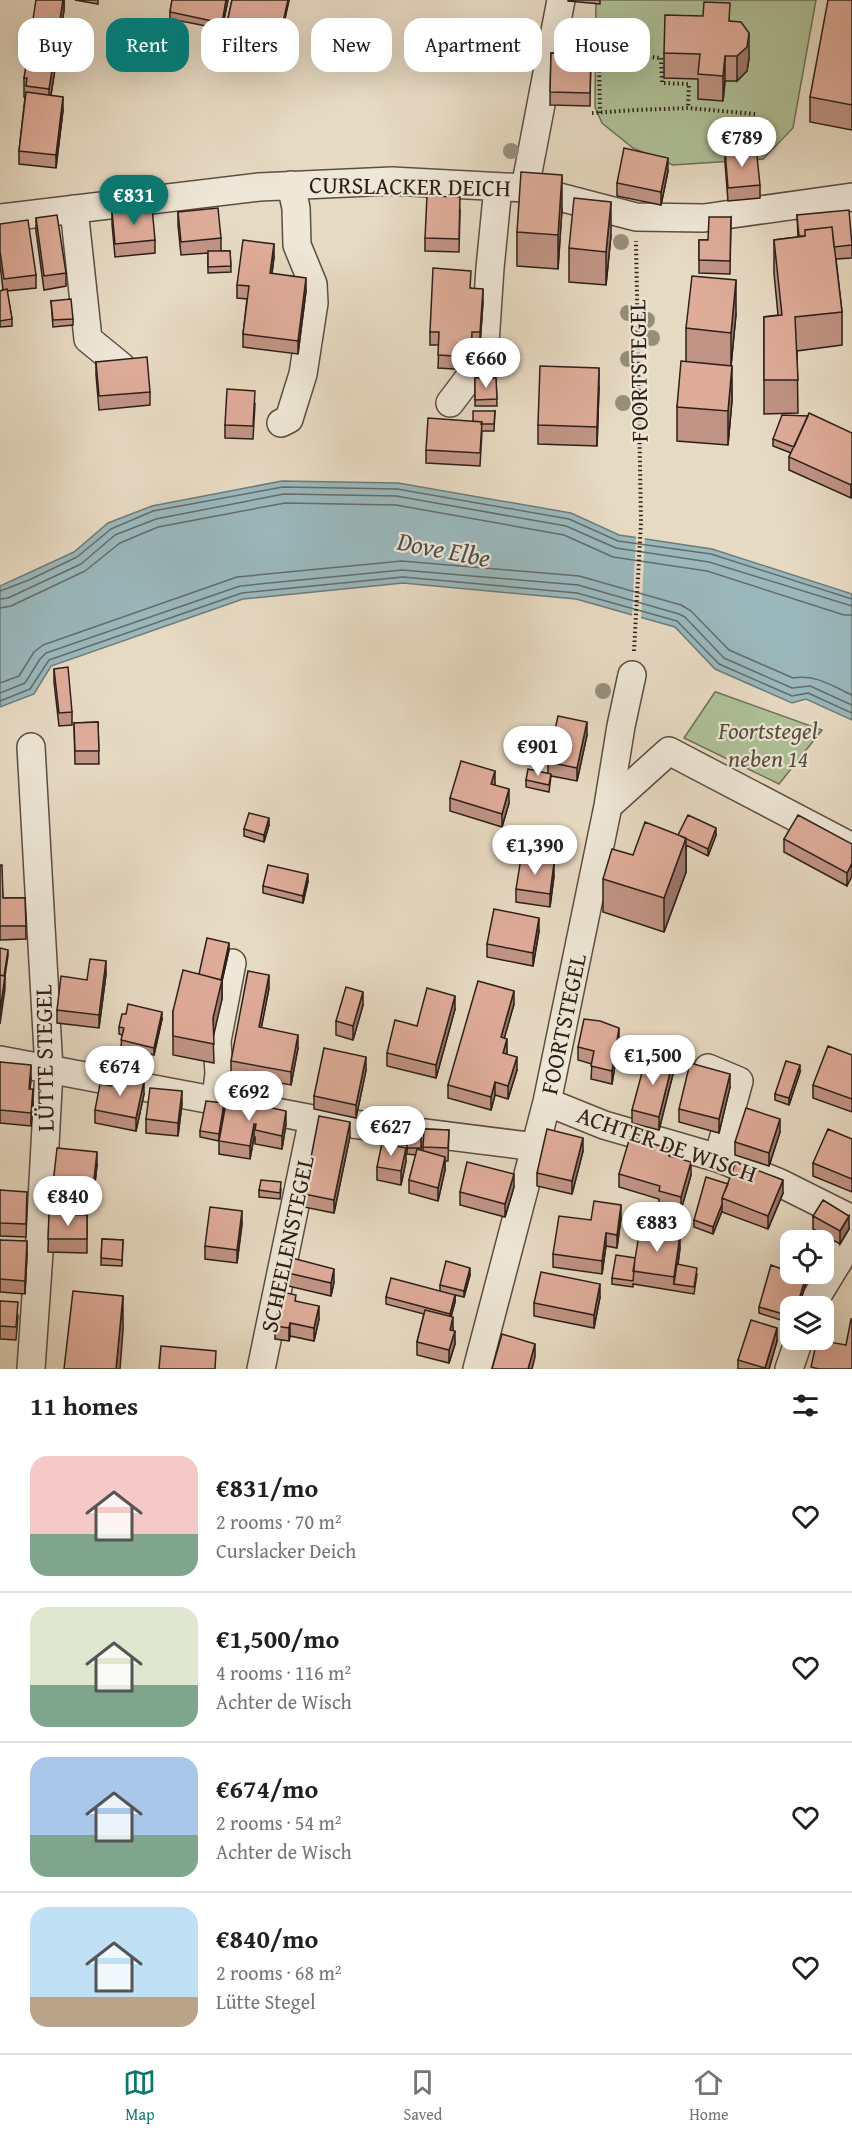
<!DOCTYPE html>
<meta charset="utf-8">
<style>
body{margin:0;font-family:"Gentium Book Plus",serif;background:#f6f6f6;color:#202124;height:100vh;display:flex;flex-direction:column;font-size:22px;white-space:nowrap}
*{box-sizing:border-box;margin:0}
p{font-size:20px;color:#757577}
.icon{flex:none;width:33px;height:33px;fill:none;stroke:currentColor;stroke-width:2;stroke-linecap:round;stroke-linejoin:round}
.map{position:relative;height:1369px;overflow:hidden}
.drawer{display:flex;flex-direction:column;background:#fff;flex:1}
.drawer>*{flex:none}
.hud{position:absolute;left:18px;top:18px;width:816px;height:54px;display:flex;gap:12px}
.tools{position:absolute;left:780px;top:1230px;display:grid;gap:12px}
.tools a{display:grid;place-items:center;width:54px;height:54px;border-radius:12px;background:#fff;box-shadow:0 6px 24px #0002;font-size:30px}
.price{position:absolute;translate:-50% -51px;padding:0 14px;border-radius:21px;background:#fff;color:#222;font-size:20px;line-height:39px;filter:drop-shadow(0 2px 3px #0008)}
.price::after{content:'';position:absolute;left:50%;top:36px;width:18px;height:14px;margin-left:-9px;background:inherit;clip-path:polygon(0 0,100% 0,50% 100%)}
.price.active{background:#0f766e;color:#fff}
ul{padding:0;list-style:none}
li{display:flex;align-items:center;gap:18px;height:150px;padding:0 30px}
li+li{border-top:2px solid #e0e0e0}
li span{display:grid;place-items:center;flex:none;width:168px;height:120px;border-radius:18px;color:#555}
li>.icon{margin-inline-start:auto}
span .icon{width:72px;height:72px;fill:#fffc;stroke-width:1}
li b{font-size:26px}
h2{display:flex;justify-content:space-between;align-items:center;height:72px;padding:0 30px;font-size:26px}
.chip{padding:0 21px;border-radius:18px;background:#fff;box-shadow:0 6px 24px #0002;font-size:21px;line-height:54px}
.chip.active{background:#0f766e;color:#fff}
.dock{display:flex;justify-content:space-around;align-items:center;height:84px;border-top:2px solid #e0e0e0;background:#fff;font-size:16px;color:#757577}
.dock a{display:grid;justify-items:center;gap:3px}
.dock .active{color:#0f766e}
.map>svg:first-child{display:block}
</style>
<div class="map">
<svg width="852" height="1369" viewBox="0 0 852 1369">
<rect width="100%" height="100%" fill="#e7dac2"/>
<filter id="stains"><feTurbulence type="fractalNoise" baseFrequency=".00333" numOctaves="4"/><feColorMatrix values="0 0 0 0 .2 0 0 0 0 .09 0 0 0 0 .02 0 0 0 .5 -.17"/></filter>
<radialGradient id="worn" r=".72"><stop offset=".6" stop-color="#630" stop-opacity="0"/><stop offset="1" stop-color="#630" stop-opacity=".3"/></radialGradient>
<path fill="#afc198" stroke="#6e7058" stroke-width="1.5" d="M596,0H816L793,128L763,159L673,165L633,148L602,123L595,107Z
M715,692H716L822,730L779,784L684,738Z"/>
<path fill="#9ab8bc" stroke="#6e7b7b" stroke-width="1.5" d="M282,481L398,483L571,513L619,535L712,549L852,594V720L806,699L792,703L715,669L675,627L576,599L403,583L243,599L51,666L34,694L0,707V586L74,552L108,523L152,506Z"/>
<path fill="#e7dac2" d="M636,535L645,536L641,620L632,618Z"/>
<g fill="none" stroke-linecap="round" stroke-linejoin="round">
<path stroke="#646c6a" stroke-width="1.5" d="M0,591L29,580L77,557L111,529L153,511L283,487L397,489L569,519L618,541L711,554L852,599
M0,599L8,598L81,564L115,535L156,519L284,494L396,496L566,526L616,548L709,562L852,606
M0,608L11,606L85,571L120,543L158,527L285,503L396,505L564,535L613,557L707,571L844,615H852
M0,683L19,676L34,652L43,645L237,577L402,561L579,576L681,605L691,611L729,650L793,678C816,674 832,686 852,695
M0,693L25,683L40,659L46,653L240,586L402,570L578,585L679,614L685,617L724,658L792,688L810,686L852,705
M0,701L30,689L49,660L242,593L403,577L577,593L677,621L719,664L792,696L808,693L852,713"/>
<g stroke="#5c4e43" stroke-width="30">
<path id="minor" d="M525,188L561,0
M74,209L88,339L121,366
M0,218L259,187L392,181L525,188L636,217L704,218L852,197
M450,403L484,358L490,268L498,187
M281,423L289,419L303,374L314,303L313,284L297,245L296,208L291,185
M608,806L669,751L852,847
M0,1060L313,1119L536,1147
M708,1068L739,1081L718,1158
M216,1100L219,1073L217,1041L232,963
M547,1102L604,1125L718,1158L780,1183L852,1219
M811,1306L852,1239
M31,1369L40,1238L49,1070L31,747
M261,1369L313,1119
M477,1369L547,1102L608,806L621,726L632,675
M789,1369L799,1340"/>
</g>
<path stroke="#2d2019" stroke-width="4" stroke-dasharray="1.5 3" stroke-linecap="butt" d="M661,58L662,83L689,84L688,108
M599,62L627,70H632L640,56L661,58
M592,113L635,110L688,108L755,114
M600,113L599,62L602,32L632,40L639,46L640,56
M634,651L641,522L636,241"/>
<use href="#minor" stroke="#efe7d7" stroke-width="27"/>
</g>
<g fill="#968e7a">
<circle cx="511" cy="151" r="8"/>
<circle cx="621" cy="242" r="8"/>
<circle cx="628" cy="313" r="8"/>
<circle cx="647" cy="320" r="8"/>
<circle cx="652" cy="338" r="8"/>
<circle cx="628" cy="359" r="8"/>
<circle cx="623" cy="403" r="8"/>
<circle cx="603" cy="691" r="8"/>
</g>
<path fill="#c09484" stroke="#2d2019" stroke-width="1.5" d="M64,0V10L51,95L63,110L56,168L19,164V151L25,97H24V78Z
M75,0H98V4Z
M172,0H228L222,29L170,19V12Z
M232,0H289L280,41L227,29V23Z
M568,0H600V4L568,1Z
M852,0V130L810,122V97Z
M730,21L749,58L747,71L737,81H725L723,101L698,99V79L664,78V53Z
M592,27L589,53L572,51V45Z
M551,53L591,54L590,106L550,105Z
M725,150L760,185V198L728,201L725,163Z
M668,171L661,205L617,196V183Z
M562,209L558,269L517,266V232Z
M460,210L459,252L425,251V238Z
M112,211L155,240V253L115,257L112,224Z
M178,212L221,238V251H230L231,272L208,273V253L181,255L178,225Z
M797,215L852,243V258L836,259L842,312V345L797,351L798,413L764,414V317L778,315L774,273V240L798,237Z
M731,217L730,274L699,273V240H708Z
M36,218L66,273V286L44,290L36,231Z
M0,224L36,275V288L7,291L12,319V326L0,327V291L3,290L0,264Z
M611,235L606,285L569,282V248Z
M274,257L272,274L306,291L298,354L243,347V334L247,299L237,298V285Z
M471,288L483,302L480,345H472L471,370L438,368L439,345H430V332Z
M51,301L73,319V325L53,327Z
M736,314L731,366L732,400L728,445L677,441V407L686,362V328Z
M96,362L150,392V405L99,410L96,375Z
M475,378H496L497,406H475Z
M599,387L597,446L538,444V425Z
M255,404L253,439L225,438V425Z
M495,411L494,431H482L480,466L426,463V450L473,421Z
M852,433V495L851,498L789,470V457L791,453L773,446V439Z
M54,669L72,712V725L59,726L54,682Z
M98,722L99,764H75L74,723Z
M587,735L577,781L551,776L549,792L526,787V780L548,773V762Z
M495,784V785L509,803L502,827L450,811V798Z
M269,825L264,842L244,836V829Z
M678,835H716L708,856L686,845V872L664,932L603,912V879L633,855Z
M784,839L852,844L847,886L784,852Z
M0,865L3,898H25L26,939L0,940Z
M554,876L550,907L516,902V889Z
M308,881L303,903L263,893V886Z
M539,931L533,966L487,957V944Z
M229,950L222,981V999L213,1035L214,1063L173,1055V1011L199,974Z
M106,974L99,1028L57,1023V1010L87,980Z
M269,988L261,1028L298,1048L291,1085L231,1074V1061Z
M514,1004L504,1038L507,1052L506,1054L517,1070L508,1099L495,1095L491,1110L448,1098V1085Z
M363,1005L353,1040L336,1035V1021Z
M455,1009L436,1078L387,1066V1053L417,1026Z
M162,1019L154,1055L121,1047L122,1035L119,1034V1027Z
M619,1041L612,1084L591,1079L592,1064L578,1060V1047Z
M852,1055V1112L813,1098V1085Z
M0,1062L31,1078L30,1089L33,1103L31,1126L0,1123Z
M366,1070L356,1118L314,1109V1096Z
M800,1072L789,1105L775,1100V1094Z
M673,1074L659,1130L632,1123V1110Z
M730,1087L719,1133L679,1122V1109Z
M144,1094L136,1131L95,1123V1110Z
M227,1098L286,1124L282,1149L255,1144V1137H254L250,1159L219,1154V1141Z
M182,1104L178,1136L146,1133V1119Z
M224,1110L219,1141L200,1137V1131Z
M424,1129L449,1130L448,1161H445V1170L438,1201L409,1193V1180L416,1155L407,1154L408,1135L421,1136V1150L423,1151Z
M780,1132L769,1166L735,1155V1142Z
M350,1136L334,1213L304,1207V1194Z
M852,1139V1192L813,1176V1163Z
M583,1151L572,1194L537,1186V1173Z
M671,1156L691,1175L681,1210L659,1204V1199L619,1187V1174Z
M406,1161L401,1185L377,1180V1167Z
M97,1165L93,1201L53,1197V1184Z
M728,1184L783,1193L768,1229L722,1212V1211L713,1234L694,1227V1220Z
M514,1187L505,1217L460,1205V1192Z
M281,1189L280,1199L259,1197V1190Z
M0,1190L27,1205L26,1237L0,1236Z
M49,1214L87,1215V1253L48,1252Z
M813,1216L849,1229L840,1244L813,1229Z
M621,1218L617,1248L606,1246L602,1274L553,1267V1254L591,1220Z
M242,1224L237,1263L205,1259V1246Z
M102,1239L123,1240L122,1266L101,1265Z
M0,1240L27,1254L25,1294L0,1292Z
M680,1248L678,1265L697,1274L694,1294L633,1284V1287L612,1284V1278L635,1258Z
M288,1273L334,1282L331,1296L288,1286Z
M470,1275L464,1297L455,1295V1302L451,1316L455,1344L449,1363L417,1355V1342L424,1314L386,1304V1297L440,1291V1285Z
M806,1283L799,1306H790V1323L759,1313V1307Z
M600,1297L594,1328L534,1316V1303Z
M0,1301L18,1315L16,1340L0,1339Z
M296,1301L319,1319L314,1341L290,1336L289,1341L275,1339V1326Z
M777,1341L769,1369H738V1360Z"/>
<path fill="#9c786c" stroke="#2d2019" stroke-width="1.5" d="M63,0H64V10L49,108V89Z
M226,0H228L222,29V23Z
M288,0H289L280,41V35Z
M749,33V58L747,71L737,81V56Z
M725,56V81L723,101V76Z
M63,97V110L56,168V155Z
M668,158V171L661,205V192Z
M562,175V209L558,269V235Z
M611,202V235L606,285V252Z
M274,244V257L270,286V273Z
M306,278V291L298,354V341Z
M736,280V314L731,366V333Z
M483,289V302L480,345V332Z
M732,366V400L728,445V411Z
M599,368V387L597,446V427Z
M852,482V495L851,498V485Z
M587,722V735L577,781V768Z
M495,771V784L491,797V784Z
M509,789V803L502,827V814Z
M269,818V825L264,842V835Z
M716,828V835L708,856V849Z
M686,838V872L664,932V898Z
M554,863V876L550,907V894Z
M852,863V876L847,886V873Z
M308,874V881L303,903V896Z
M539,918V931L533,966V953Z
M229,943V950L222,981V999L213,1038V1018Z
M8,950V956L3,989V982Z
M106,961V974L99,1028V1015Z
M269,975V988L259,1040V1027Z
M5,976V989L0,1024V1011Z
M514,991V1004L501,1050V1037Z
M363,992V1005L353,1040V1026Z
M455,996V1009L436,1078V1065Z
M162,1012V1019L154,1055V1048Z
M619,1028V1041L612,1084V1071Z
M298,1035V1048L291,1085V1072Z
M507,1039V1052L503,1066V1053Z
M366,1057V1070L356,1118V1105Z
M517,1057V1070L508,1099V1086Z
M673,1061V1074L659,1130V1117Z
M31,1065V1078L29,1102V1089Z
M800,1065V1072L789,1105V1098Z
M730,1074V1087L719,1133V1119Z
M144,1081V1094L136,1131V1118Z
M495,1082V1095L491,1110V1097Z
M33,1089V1103L31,1126V1113Z
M182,1091V1104L178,1136V1123Z
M224,1103V1110L219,1141V1134Z
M286,1111V1124L282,1149V1136Z
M780,1119V1132L769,1166V1153Z
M350,1122V1136L334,1213V1200Z
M254,1124V1137L250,1159V1146Z
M583,1138V1151L572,1194V1181Z
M406,1148V1161L401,1185V1171Z
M97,1152V1165L93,1201V1188Z
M445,1157V1170L438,1201V1188Z
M691,1162V1175L681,1210V1197Z
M514,1174V1187L505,1217V1204Z
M783,1180V1193L768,1229V1216Z
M722,1204V1211L713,1234V1227Z
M621,1205V1218L617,1248V1235Z
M242,1211V1224L237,1263V1250Z
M849,1216V1229L840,1244V1231Z
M606,1233V1246L602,1274V1261Z
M680,1235V1248L675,1284H674V1277Z
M27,1241V1254L25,1294V1281Z
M470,1268V1275L464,1297V1291Z
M334,1269V1282L331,1296V1283Z
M806,1276V1283L799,1306H797Z
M600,1284V1297L594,1328V1315Z
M455,1295V1302L450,1321V1314Z
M123,1296V1330L120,1369H116Z
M319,1306V1319L314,1341V1328Z
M453,1317V1330L450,1343V1330Z
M290,1323V1336L289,1341V1328Z
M777,1328V1341L769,1369H765Z
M455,1331V1344L449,1363V1350Z
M535,1344V1357L532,1369H528Z"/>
<path fill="#dfac9a" stroke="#2d2019" stroke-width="1.5" d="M36,0H63L49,89L26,86L27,78H24Z
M172,0H226L222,23L170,12Z
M232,0H288L280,35L227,23Z
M828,0H852V105L810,97Z
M704,2L730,3L729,21L741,22L749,33L747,47L737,56H725L723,76L698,74L700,54L664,53L665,15L703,16Z
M575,19L592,20L589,47L572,45Z
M551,53L591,54L590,93L550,92Z
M26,92L63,97L56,155L19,151Z
M756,147L760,185L728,188L725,150Z
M624,148L668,158L661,192L617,183Z
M521,172L562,175L558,235L517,232Z
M427,196L460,197L459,239L425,238Z
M574,198L611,202L606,252L569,248Z
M152,207L155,240L115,244L112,211Z
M218,208L221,238L181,242L178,212Z
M849,210L852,245L834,247L832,227L805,230V236H799L797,215Z
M57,215L66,273L44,276L36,218Z
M709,217H731L730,261L699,260V240H708Z
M28,220L36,275L4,279L0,251V224Z
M832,227L842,312L795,317L798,380H764V317L782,315L774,240L805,236V230Z
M243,240L274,244L270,273L306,278L298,341L243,334L249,286L237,285Z
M208,251H230L231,266L208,267Z
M433,268L471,271L470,288L483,289L480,332H472L471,357L438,355L439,332H430Z
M692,276L736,280L731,333L686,328Z
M7,289L12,319L0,321V291Z
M71,299L73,319L53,320L51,301Z
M147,357L150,392L99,396L96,362Z
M681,361L732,366L728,411L677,407Z
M540,366L599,368L597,427L538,425Z
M475,378H496L497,399L475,400Z
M227,389L255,391L253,426L225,425Z
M473,411H495L494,424H481L482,422L473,421Z
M809,413L852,433V482L851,485L789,457Z
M782,415L808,416L794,447L773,439Z
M428,418L482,422L480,453L426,450Z
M68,667L72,712L59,713L54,669Z
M558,716L587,722L577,768L548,762Z
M98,722L99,751H75L74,723Z
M461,761L495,771L491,784L509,789L502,814L450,798Z
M528,769L551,774L549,785L526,780Z
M249,813L269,818L264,835L244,829Z
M688,815L716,828L708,849L678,835Z
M798,815L852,844V863L847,873L784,839Z
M645,822L686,838L664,898L603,879L612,849L633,855Z
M521,858L554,863L550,894L516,889Z
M0,865H2L3,898H25L26,926H0Z
M268,865L308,874L303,896L263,886Z
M494,909L539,918L533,953L487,944Z
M207,938L229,943L221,980L199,974Z
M0,948L8,950L4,976L0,975Z
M90,959L106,961L99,1015L57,1010L61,976L87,980Z
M183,970L222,980L213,1018L214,1044L173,1036V1011Z
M248,971L269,975L259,1027L298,1035L291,1072L231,1061Z
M0,975L5,976L0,1011Z
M478,981L514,991L501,1037L507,1039L503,1053L517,1057L508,1086L495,1082L491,1097L448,1085Z
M346,987L363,992L353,1026L336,1021Z
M427,988L455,996L436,1065L387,1053L395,1020L417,1026Z
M128,1004L162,1012L154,1048L121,1040L124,1028L119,1027L122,1014H126Z
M584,1019L600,1021L619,1028L612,1071L591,1066L594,1051L578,1047Z
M828,1046L852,1055V1099L813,1085Z
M324,1048L366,1057L356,1105L314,1096Z
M647,1054L673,1061L659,1117L632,1110Z
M786,1061L800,1065L789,1098L775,1094Z
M0,1062L31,1065L29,1089H33L31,1113L0,1110Z
M690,1063L730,1074L719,1119L679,1109Z
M113,1075L144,1081L136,1118L95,1110L100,1084L111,1086Z
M150,1088L182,1091L178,1123L146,1119Z
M227,1098L286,1111L282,1136L255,1130L256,1124H254L250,1146L219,1141Z
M206,1101L224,1103L219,1134L200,1131Z
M746,1108L780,1119L769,1153L735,1142Z
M319,1116L350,1122L334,1200L304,1194Z
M424,1129L449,1130L448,1148L423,1147Z
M547,1129L583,1138L572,1181L537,1173Z
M828,1129L852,1139V1179L813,1163Z
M408,1135L421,1136V1148H407Z
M630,1137L671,1149L669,1156L691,1162L681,1197L659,1191L660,1186L619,1174Z
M382,1143L406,1148L401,1171L377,1167Z
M57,1148L97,1152L93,1188L53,1184Z
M417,1149L445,1157L438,1188L409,1180Z
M467,1162L514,1174L505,1204L460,1192Z
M736,1162L783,1180L768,1216L722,1198Z
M706,1177L728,1184L722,1198V1204L713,1227L694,1220Z
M261,1180L281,1182L280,1193L259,1190Z
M0,1190L27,1192L26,1224L0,1223Z
M823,1200L849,1216L840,1231L813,1216Z
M594,1201L621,1205L617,1235L606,1233L602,1261L553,1254L559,1216L591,1220Z
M210,1207L242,1211L237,1250L205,1246Z
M49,1214L87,1215V1239H48Z
M640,1229L680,1235L674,1277L633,1271Z
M102,1239L123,1240L122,1260L101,1258Z
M0,1240L27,1241L25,1281L0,1279Z
M616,1255L635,1258L633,1281L612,1278Z
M292,1258L334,1269L331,1283L288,1273Z
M446,1261L470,1268L464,1291L440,1285Z
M677,1264L697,1268L694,1287L674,1284Z
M771,1265L790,1272V1274H797L806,1276L797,1306H790V1316L759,1307Z
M541,1272L600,1284L594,1315L534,1303Z
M391,1278L455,1295L450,1314L386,1297Z
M73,1291L123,1296L116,1369H64Z
M282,1292L296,1295L295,1301L319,1306L314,1328L290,1323L289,1328L275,1326Z
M0,1301L18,1302L16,1327L0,1326Z
M425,1310L453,1317L450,1330L455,1331L449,1350L417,1342Z
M851,1319H852V1369H819L811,1367L817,1340L846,1345Z
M751,1320L777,1328L765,1368L738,1360Z
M502,1334L535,1344L528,1369H492Z
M161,1346L216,1351L215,1369H159Z"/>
<g text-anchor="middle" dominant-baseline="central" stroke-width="4.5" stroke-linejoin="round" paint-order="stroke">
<g font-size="24" fill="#2d2019" stroke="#efe7d7">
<text transform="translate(410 186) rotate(1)">CURSLACKER DEICH</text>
<text transform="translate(638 371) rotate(-91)">FOORTSTEGEL</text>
<text transform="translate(563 1024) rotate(-78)">FOORTSTEGEL</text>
<text transform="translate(44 1058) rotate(-91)">LÜTTE STEGEL</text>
<text transform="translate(667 1144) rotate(19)">ACHTER DE WISCH</text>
<text transform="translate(287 1244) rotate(-78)">SCHEELENSTEGEL</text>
</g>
<g font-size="24" font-style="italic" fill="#54503f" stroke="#efe7d7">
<text x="768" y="730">Foortstegel<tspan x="768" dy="28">neben 14</tspan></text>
</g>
<g font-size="26" font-style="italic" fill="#4e4e4a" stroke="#efe7d7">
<text transform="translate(444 549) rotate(11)">Dove Elbe</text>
</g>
</g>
<rect width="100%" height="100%" filter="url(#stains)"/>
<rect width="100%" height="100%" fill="url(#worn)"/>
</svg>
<div class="tools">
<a><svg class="icon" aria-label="locate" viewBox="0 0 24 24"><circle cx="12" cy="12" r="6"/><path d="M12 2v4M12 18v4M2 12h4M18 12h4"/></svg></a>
<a><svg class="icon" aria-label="layers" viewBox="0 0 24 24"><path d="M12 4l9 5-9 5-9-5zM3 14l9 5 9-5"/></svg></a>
</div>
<b class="price" style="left:742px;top:168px">€789</b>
<b class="price active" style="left:134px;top:226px">€831</b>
<b class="price" style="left:486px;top:389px">€660</b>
<b class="price" style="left:538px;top:777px">€901</b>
<b class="price" style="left:535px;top:876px">€1,390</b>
<b class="price" style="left:653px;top:1086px">€1,500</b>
<b class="price" style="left:120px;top:1097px">€674</b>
<b class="price" style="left:249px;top:1122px">€692</b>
<b class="price" style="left:391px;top:1157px">€627</b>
<b class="price" style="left:68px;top:1227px">€840</b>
<b class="price" style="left:657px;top:1253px">€883</b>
<div class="hud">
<a class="chip">Buy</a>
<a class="chip active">Rent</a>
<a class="chip">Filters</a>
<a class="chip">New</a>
<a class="chip">Apartment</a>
<a class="chip">House</a>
</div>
</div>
<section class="drawer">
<h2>11 homes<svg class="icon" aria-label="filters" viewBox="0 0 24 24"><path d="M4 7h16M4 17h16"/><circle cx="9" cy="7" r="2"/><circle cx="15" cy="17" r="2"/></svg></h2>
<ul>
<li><span style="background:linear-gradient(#f6c9c9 65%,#7fa58c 0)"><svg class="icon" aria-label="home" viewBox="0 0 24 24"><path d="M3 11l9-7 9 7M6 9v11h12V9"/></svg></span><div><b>€831/mo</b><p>2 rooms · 70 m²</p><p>Curslacker Deich</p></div><svg class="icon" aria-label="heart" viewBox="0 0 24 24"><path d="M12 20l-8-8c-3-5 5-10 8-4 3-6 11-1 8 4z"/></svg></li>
<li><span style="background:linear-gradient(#dfe7d0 65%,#7fa58c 0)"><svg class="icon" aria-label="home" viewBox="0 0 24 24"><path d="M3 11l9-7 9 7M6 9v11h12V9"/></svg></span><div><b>€1,500/mo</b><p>4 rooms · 116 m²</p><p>Achter de Wisch</p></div><svg class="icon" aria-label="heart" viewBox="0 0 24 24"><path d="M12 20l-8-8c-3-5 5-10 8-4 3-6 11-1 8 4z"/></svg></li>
<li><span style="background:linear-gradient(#a9c7e8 65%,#7fa58c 0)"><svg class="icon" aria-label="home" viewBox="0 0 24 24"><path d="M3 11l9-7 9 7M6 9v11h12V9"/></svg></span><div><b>€674/mo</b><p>2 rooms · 54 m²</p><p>Achter de Wisch</p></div><svg class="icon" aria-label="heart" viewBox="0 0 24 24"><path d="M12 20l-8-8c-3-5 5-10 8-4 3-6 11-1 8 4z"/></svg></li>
<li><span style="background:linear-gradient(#bfe0f5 75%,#b9a48a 0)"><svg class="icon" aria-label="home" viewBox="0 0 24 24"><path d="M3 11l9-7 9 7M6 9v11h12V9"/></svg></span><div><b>€840/mo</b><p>2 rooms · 68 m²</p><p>Lütte Stegel</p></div><svg class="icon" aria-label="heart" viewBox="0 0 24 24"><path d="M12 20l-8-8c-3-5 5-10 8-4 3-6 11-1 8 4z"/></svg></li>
</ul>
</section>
<nav class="dock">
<a class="active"><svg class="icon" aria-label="map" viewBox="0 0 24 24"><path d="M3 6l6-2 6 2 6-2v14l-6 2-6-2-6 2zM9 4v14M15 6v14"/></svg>Map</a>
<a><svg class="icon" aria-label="saved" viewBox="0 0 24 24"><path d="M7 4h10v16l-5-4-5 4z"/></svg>Saved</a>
<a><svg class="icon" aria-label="home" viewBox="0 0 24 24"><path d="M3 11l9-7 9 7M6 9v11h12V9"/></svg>Home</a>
</nav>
